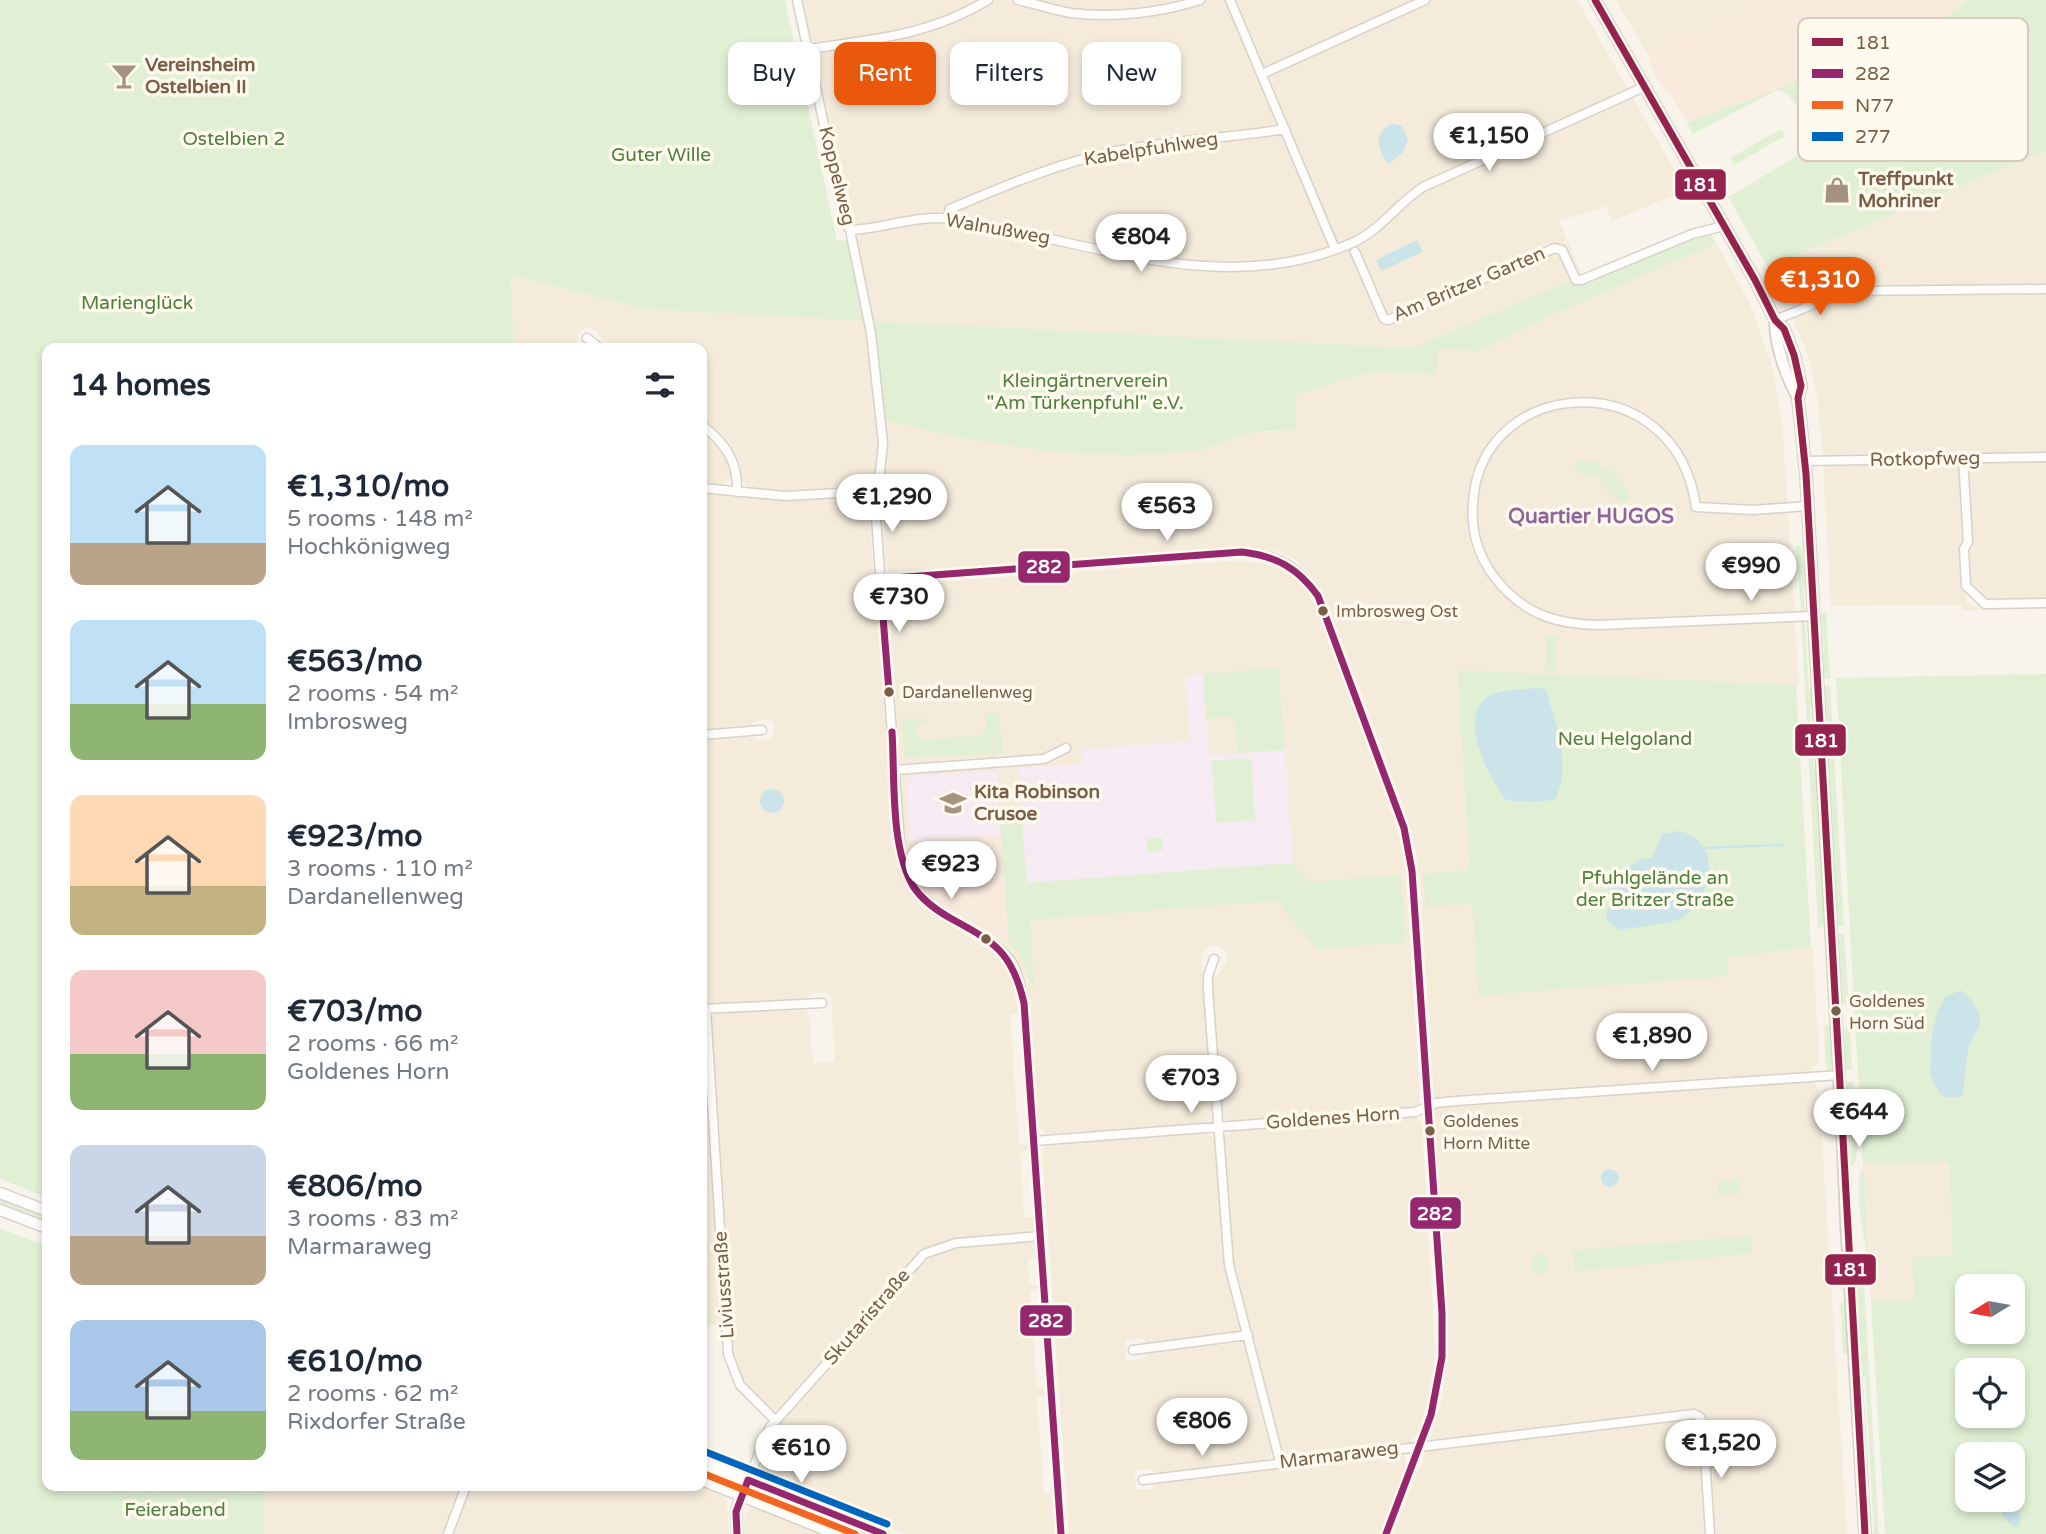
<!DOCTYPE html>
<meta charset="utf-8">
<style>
body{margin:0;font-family:"Varela Round",sans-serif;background:#f2f2f3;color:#1f2937;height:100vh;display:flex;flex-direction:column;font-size:26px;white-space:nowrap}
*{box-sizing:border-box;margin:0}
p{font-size:23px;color:#747a83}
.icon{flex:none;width:38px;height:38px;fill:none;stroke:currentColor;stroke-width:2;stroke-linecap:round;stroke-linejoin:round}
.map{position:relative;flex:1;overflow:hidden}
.details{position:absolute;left:42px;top:343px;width:665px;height:1148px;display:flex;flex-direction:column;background:#fff;border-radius:14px;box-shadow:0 4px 10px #0003}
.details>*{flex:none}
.banner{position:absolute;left:728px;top:42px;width:665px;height:63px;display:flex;gap:14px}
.needle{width:46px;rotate:259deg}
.buttons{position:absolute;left:1955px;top:1274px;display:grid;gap:14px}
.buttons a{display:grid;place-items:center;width:70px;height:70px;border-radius:14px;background:#fff;box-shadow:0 4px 10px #0003;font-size:35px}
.price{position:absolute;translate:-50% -60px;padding:0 16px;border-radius:24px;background:#fff;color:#222;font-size:23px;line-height:46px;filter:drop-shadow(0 2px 4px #0008)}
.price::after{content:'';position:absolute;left:50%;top:42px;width:21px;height:16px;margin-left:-10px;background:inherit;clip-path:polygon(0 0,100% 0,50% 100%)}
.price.on{background:#ea580c;color:#fff}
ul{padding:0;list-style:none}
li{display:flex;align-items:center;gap:21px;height:175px;padding:0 28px}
li span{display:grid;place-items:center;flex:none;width:196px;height:140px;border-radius:14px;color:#555}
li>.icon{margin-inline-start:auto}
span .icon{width:84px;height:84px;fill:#fffc;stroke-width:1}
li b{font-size:30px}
h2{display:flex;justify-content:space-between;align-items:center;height:84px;padding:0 28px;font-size:30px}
.pill{padding:0 24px;border-radius:14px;background:#fff;box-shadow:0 4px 10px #0003;font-size:24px;line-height:63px}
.pill.on{background:#ea580c;color:#fff}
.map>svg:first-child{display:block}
</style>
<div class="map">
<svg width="2046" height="1534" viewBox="0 0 2046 1534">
<rect width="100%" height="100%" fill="#f8f4eb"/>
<path fill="#f4ebdb" d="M801,0H982L971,7L912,31L826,44L811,40Z
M995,0H1009L1070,14L1188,6L1207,0H1228L1281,126L1123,148L925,217L864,226L851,225L814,55L818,51L965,15Z
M1027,0H1193L1127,11H1073Z
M1233,0H1420L1264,69Z
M1431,0H1577L1629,91L1424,184L1379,222L1353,239L1343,243L1334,240L1267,77L1276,70Z
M1616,0H1768L1647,53Z
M1631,95L1686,190L1612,221L1606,206L1559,221L1583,276L1706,225L1749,302L1771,362L1782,420L1799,685L1457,670L1470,870L1426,907L1472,903L1478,996L1728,975L1727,958L1813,947L1819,1060L1811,1070L1819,1094L1847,1534H1713L1707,1421L1704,1413L1697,1409L1430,1440L1442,1399L1448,1352L1434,1109L1440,1106L1510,1099L1509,1103L1801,1081V1073L1440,1100L1434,1098L1420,881L1414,841L1399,794L1326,599L1314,580L1297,561L1282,553L1268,549L1236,547L892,572L888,570L885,562L881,484L887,453L884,419L902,425L1038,449L1096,453L1196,451L1251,433L1297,430L1295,395L1371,372L1437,374L1413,348L870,321L856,241L859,235L868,231L917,224L947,222L978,226L1162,265L1233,270L1255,269L1345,248L1422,190Z
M1283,132L1332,246L1308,255L1282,260L1226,265L1147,257L1028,230L962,219L960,213L961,207L1056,169L1127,151Z
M2046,150V287H1852L1837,290L1792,309L1791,291L1779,263Z
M509,275L644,309L864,321L869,338L881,447L873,486L782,492L747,487L743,482L739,459L730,444L702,420V348H607L597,331L587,327L577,334L576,343L578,348H514Z
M1856,295H2046V453L1823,456L1817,396L1808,355L1793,319L1838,299Z
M702,431L716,442L727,458L731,477L724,485L702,483Z
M2046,462V601H1988L1969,584L1967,552L1971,547L1966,466L1969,463Z
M1957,463L1961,470L1965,539L1961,544L1966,599L1972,606L1985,608L2046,607V609L1963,610L1962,605L1831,606L1823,465Z
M702,492L779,500L860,496L868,499L897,866L904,884L921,906L997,955L1013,979L1018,1013L1010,1015L1019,1144L1027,1145L1028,1150L1020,1153L1024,1217H1033L1034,1233L954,1239L936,1245L919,1255L783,1407L777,1410L768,1408L749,1389L739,1374L733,1355L711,1019L714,1014L721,1012L803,1010L809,1014L813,1063L835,1062L831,997L827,993L822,992L812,993L802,1001L702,1005V739L747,736L766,741L771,739L775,731L772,721L762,719L746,727L702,730Z
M1228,561L1261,562L1278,567L1292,574L1306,589L1318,612L1386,792L1402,847L1406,875L1420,1098L1419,1104L1412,1108L1226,1121L1221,1112L1212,988L1214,979L1226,963L1227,956L1224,949L1215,945L1205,948L1201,957L1212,1114L1211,1119L1204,1124L1045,1134L1039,1127L1030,1002L1026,979L1018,961L995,936L933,899L917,880L910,863L906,846L888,588L893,585Z
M702,1017L722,1325L702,1326Z
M1413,1117L1418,1119L1422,1126L1435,1347L1432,1383L1418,1435L1410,1442L1289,1456L1282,1449L1233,1263L1224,1138L1233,1131Z
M1205,1133L1213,1137L1215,1142L1225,1264L1240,1329L1237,1333L1150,1344L1142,1339L1127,1340L1125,1343L1126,1358L1130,1360L1144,1359L1151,1352L1243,1342L1272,1454L1265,1461L1159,1474L1150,1469L1137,1470L1135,1473L1136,1489H1152L1159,1481L1401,1453L1406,1458L1407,1464L1379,1534H1069L1042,1150L1050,1144Z
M1949,1161L1953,1256L1915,1299L1871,1302L1863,1164Z
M1034,1240L1036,1257L1028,1259L1029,1284L1038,1285V1290L1030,1292L1037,1388H1044L1045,1395L1037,1397L1044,1493H1053L1055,1534H904L762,1477L761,1465L773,1436L784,1419L921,1265L936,1254L955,1248Z
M1691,1418L1699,1426L1705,1534H1393L1427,1449Z
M702,1484L720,1491L719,1494L726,1497L729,1534H452L471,1486Z
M265,1486H461L455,1502L450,1508L451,1512L443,1534H269L263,1533Z
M755,1508L821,1534H744L745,1514L750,1509Z"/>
<path fill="#f9eade" d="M1768,0H1967L1948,15L1789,84L1687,123L1667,90L1664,91L1648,63L1651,61L1647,53Z
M1001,835L1009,942L992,929L950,906L926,888L915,866L910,841Z"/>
<path fill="#f6eaf3" d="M1203,674L1209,755L1285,750L1293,863L1026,883L1018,768L1083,764L1082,749L1190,741L1185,676Z
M997,770L1001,835L910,841L906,784L912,776Z"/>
<path fill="#e1f0d4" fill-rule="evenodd" d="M0,0H785L837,241L848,240L864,321L644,309L510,275L514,348H47V1197L0,1179Z
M1967,0H2046V150L1768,267L1728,197L1799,155L1806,143L1807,132L1812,128L1788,94L1777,90L1693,134L1687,123L1789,84L1948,15Z
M1781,129L1785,136L1734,165L1730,158Z
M1709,231L1716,243L1550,316L1479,351L1438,349L1437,374L1370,372L1295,395L1297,430C1281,431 1264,430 1249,434C1230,438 1212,449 1193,451C1093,463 979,445 882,419L870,321L1413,348L1572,280L1584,285Z
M1585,461L1601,463L1597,478L1576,472L1574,463Z
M1603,465C1617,474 1623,482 1630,497L1623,505L1600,483Z
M1796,546H1801L1807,585L1803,586L1805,611L1801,612Z
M1826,613L1830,679L1821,678L1820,655L1824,654L1821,614Z
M1801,620H1805L1809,688H1813L1814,708H1810L1811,724H1807Z
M1547,636H1557L1556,671L1545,670Z
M1278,668L1285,750L1238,753L1234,717L1206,719L1203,674Z
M1457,670L1796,685L1811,947L1727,958L1728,976L1478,996L1472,904L1426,907L1423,874L1470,870Z
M2046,674V1534H1885L1871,1302L1915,1299L1912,1257L1953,1256L1949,1162L1863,1164L1836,678ZM1967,1286H2012V1332H1967ZM1967,1370H2012V1416H1967ZM1967,1454H2012V1500H1967Z
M1830,685L1844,926H1835L1826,758L1830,757L1827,717H1823L1822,687Z
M999,713L1003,753L905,758L902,720L924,718L925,724H916L918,740L982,735L983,732H986L985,714Z
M1807,729L1812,730L1814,770H1818L1827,926L1818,928Z
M1251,758L1255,820L1216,823L1212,761Z
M1022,822L1027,883L1293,863L1308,882L1401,875L1406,942L1317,949L1276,901L1030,920L1034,990L1023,960L1009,942L1000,823Z
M1162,837L1164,850L1148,852L1146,839Z
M1844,933L1849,1004H1843L1838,982L1835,935Z
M1824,1025L1829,1026L1833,1031L1831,1070H1826Z
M1845,1026H1850L1852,1070H1843Z
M1844,1082H1853L1857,1150L1855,1165H1849V1161L1852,1160L1850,1121L1846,1120V1114H1850L1849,1090H1845Z
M1864,1169L1868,1257C1861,1229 1857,1199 1860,1170Z
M1739,1180L1740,1193L1719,1195L1718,1182Z
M0,1199L47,1217V1224L0,1205Z
M0,1228L47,1247V1486H265L263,1533L269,1534H0Z
M1751,1236L1752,1253L1575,1272L1573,1250Z
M1530 1264a10 10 0 1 1 20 0a10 10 0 1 1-20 0Z
M1863,1267L1879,1534H1870L1874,1532L1865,1376H1861L1855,1269Z
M1840,1303H1845L1850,1338L1846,1339L1848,1353L1843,1354Z
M786,1503H790L871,1534H846L787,1511L784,1508Z"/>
<path fill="#cbe4ea" d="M1393,124L1402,126L1408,139L1403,152L1389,164C1377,151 1372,131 1393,124Z
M1417,240L1423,252L1381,271L1376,260Z
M1536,688L1546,689C1556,724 1572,765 1555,800L1529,802L1506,800C1489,778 1453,712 1493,694C1506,689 1523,690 1536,688Z
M760 801a12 12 0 1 1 24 0a12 12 0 1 1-24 0Z
M1678,831C1724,839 1714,900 1680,919C1674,923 1631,928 1620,930L1606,920L1614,878L1639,860L1652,858L1662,834Z
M1961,990C1971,999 1984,1012 1979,1027C1976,1034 1970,1040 1969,1047C1965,1063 1966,1079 1962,1096L1949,1098L1941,1096L1930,1075L1932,1034L1938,1010L1945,997Z
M1601 1178a9 9 0 1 1 18 0a9 9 0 1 1-18 0Z
M1987,1441L1996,1445L2004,1454H1975V1445Z
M2013,1491L2021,1518L2019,1526L2014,1527L2004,1518L1994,1500H2012Z"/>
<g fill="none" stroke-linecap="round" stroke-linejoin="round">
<path stroke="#cbe4ea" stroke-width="2.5" d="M1705,848L1783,845"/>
<g stroke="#d7d1c9" stroke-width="11">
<path id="minor" d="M797,0L845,222L850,230L871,333L883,443L880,472L874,491L901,855C913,901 940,911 978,934C992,942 1006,952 1014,966C1020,978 1022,990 1024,1003L1061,1534
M1018,0C1036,4 1053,10 1071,13C1113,18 1160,13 1200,0
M1230,0L1335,249
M808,49C875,39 928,36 988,0
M1262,74L1425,0
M947,218L950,209C1004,186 1058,163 1116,151C1171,140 1229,138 1285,129
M850,230C882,229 919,214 950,219C1083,238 1220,301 1352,243C1381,230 1397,204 1423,187L1644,87
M1355,252L1384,319L1388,320L1555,248L1562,250L1576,280H1581L1692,234L1724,226
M1775,320L1839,294L1850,291L2046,289
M587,338L600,348
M702,425C726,444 738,461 737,492
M1963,458L1968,542L1964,549L1966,586L1985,604L2046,603
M1805,461L2046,457
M702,488L786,496L874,491
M1807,506L1753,510L1696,507C1676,361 1479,375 1473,504C1471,529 1478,554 1492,574C1520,612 1552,624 1598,625L1813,616
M880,579L1242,552C1279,555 1297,565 1318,596L1404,828L1412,871L1414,899L1442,1313V1357L1431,1415L1386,1534
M702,735L762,730
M895,770L1044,759L1066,748
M1214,959L1208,976V990L1229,1265L1280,1462
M702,1009L822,1003
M706,1009L728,1354L740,1385L775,1420
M1034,1141L1415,1112L1436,1103L1456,1101L1839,1075
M1133,1350L1248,1335
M1143,1480L1694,1414L1700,1417L1703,1425L1710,1534
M741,1497L770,1427L789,1406L924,1254L956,1243L1041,1236
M448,1534L466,1486"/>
</g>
<g stroke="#d7d1c9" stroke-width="13">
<path id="tertiary" d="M0,1193L47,1211
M0,1210L47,1228
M702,1462L883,1534
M702,1480L836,1534
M737,1534L736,1512L741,1497"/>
</g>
<g stroke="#d8d1c9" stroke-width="14">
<path id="secondary" d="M1595,0L1755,280L1775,320L1784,329L1794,355L1801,386L1798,398L1806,474L1843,1146L1846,1219L1865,1534
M1775,320C1775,346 1786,376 1798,398"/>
</g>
<use href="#minor" stroke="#fefdfc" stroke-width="8"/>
<use href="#tertiary" stroke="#fefdfc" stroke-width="10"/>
<use href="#secondary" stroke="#fefdfc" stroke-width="10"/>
<g stroke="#fffaed" stroke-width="12">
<path id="bus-1" d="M1595,0L1755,280L1775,320L1784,329L1794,355L1801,386L1798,398L1806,474L1865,1534"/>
</g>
<g stroke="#fffaed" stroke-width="12">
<path id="bus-2" d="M889,692L880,579L1242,552C1276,556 1298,568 1318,596L1404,828L1412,871L1442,1313V1357L1431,1415L1386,1534
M892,732C895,777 890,846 913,886C922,900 936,910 950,918C994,942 1012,951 1024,1003L1061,1534
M737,1534L736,1512L748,1480L883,1534"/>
</g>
<g stroke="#fffaed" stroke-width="12">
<path id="bus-3" d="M702,1473L855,1534"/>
</g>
<g stroke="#fffaed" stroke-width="12">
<path id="bus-4" d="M706,1452L887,1524"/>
</g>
<use href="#bus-1" stroke="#94244d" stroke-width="7"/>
<use href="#bus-2" stroke="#95276e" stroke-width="7"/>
<use href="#bus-3" stroke="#f26522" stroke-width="7"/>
<use href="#bus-4" stroke="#0065bd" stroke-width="7"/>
</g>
<defs>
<g id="bar-bare" transform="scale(2.1)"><path d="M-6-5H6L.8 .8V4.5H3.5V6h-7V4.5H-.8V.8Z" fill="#a59281" stroke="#fffaed" stroke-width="2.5" paint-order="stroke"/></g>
<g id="shop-bare" transform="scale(2.1)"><path d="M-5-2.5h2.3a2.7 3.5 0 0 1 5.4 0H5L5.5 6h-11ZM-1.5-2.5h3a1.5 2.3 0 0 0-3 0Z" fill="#a59281" stroke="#fffaed" stroke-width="2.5" paint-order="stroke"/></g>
<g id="school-bare" transform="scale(2.1)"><path d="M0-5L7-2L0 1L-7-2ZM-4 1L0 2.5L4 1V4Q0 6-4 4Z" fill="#a59281" stroke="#fffaed" stroke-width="2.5" paint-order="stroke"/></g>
</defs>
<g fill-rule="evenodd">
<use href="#bar-bare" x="124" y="76"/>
<use href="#shop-bare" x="1837" y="190"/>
<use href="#school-bare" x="953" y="803"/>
</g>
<g fill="#795e48" stroke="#fffaed" stroke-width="2.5">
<circle cx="1323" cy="611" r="6"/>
<circle cx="889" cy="692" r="6"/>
<circle cx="986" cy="939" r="6"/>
<circle cx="1836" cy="1011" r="6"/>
<circle cx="1430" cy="1131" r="6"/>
</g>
<g text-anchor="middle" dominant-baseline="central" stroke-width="7" stroke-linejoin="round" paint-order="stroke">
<g font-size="17" fill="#795e48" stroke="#fffaed" text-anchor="start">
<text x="1336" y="611">Imbrosweg Ost</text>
<text x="902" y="692">Dardanellenweg</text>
<text x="1849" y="1001">Goldenes<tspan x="1849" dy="22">Horn Süd</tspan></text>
<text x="1443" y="1121">Goldenes<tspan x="1443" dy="22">Horn Mitte</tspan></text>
</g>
<g font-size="19" font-weight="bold" fill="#795e48" stroke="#fffaed" text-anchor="start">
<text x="145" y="65">Vereinsheim<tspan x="145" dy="22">Ostelbien II</tspan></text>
<text x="1858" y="179">Treffpunkt<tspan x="1858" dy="22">Mohriner</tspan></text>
<text x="974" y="792">Kita Robinson<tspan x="974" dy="22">Crusoe</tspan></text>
</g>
<g font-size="19" fill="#4c803f" stroke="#fffaed">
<text x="234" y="139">Ostelbien 2</text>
<text x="661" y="155">Guter Wille</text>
<text x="137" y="303">Marienglück</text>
<text x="1085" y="381">Kleingärtnerverein<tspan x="1085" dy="22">"Am Türkenpfuhl" e.V.</tspan></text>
<text x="1625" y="739">Neu Helgoland</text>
<text x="1655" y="878">Pfuhlgelände an<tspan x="1655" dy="22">der Britzer Straße</tspan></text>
<text x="175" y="1510">Feierabend</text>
</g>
<g font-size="19" fill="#795e48" stroke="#fffaed">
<text transform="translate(1151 149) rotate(-9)">Kabelpfuhlweg</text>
<text transform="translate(837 176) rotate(76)">Koppelweg</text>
<text transform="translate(998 229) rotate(10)">Walnußweg</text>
<text transform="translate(1469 284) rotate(-23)">Am Britzer Garten</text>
<text transform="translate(1925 459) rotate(-1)">Rotkopfweg</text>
<text transform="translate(1333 1118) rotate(-4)">Goldenes Horn</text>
<text transform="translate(724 1285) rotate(-94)">Liviusstraße</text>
<text transform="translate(867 1317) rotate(-49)">Skutaristraße</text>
<text transform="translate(1339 1455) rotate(-7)">Marmaraweg</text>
</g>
<g font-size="21" font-weight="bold" fill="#8f639d" stroke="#fffaed">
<text x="1591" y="516">Quartier HUGOS</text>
</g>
</g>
<rect x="1798" y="18" width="230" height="143" rx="10" fill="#fffaed" stroke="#d7cbbc" stroke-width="2"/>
<rect x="1812" y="38" width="31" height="8" fill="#94244d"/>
<rect x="1812" y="69" width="31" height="9" fill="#95276e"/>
<rect x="1812" y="101" width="31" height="8" fill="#f26522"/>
<rect x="1812" y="132" width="31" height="9" fill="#0065bd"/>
<g font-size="19" fill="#795e48">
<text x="1855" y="49">181</text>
<text x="1855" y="80">282</text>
<text x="1855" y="112">N77</text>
<text x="1855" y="143">277</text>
</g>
<g stroke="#fffaed" stroke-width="2.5">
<rect x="1674" y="168" width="53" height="33" rx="7" fill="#94244d"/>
<rect x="1017" y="550" width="54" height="34" rx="7" fill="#95276e"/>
<rect x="1794" y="723" width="53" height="34" rx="7" fill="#94244d"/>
<rect x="1409" y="1196" width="53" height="34" rx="7" fill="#95276e"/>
<rect x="1824" y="1253" width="53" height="33" rx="7" fill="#94244d"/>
<rect x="1019" y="1304" width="54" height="33" rx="7" fill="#95276e"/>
</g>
<g font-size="19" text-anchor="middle" font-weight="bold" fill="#fff">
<text x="1700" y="191">181</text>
<text x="1044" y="573">282</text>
<text x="1821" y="747">181</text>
<text x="1435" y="1220">282</text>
<text x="1850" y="1276">181</text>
<text x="1046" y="1327">282</text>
</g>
</svg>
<div class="buttons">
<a><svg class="needle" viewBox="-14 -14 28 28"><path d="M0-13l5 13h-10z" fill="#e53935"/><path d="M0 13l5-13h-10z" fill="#747a83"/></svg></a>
<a><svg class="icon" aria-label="locate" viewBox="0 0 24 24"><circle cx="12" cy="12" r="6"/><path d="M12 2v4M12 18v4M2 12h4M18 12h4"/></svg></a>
<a><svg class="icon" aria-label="layers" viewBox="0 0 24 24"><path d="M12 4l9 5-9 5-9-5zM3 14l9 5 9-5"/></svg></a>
</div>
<b class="price" style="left:1489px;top:173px">€1,150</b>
<b class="price" style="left:1141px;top:274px">€804</b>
<b class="price on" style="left:1820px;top:317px">€1,310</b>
<b class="price" style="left:892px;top:534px">€1,290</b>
<b class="price" style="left:1167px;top:543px">€563</b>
<b class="price" style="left:1751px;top:603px">€990</b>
<b class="price" style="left:899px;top:634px">€730</b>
<b class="price" style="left:951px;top:901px">€923</b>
<b class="price" style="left:1652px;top:1073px">€1,890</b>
<b class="price" style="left:1191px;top:1115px">€703</b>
<b class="price" style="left:1859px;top:1149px">€644</b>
<b class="price" style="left:1202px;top:1458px">€806</b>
<b class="price" style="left:1721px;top:1480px">€1,520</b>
<b class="price" style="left:801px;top:1485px">€610</b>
<div class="banner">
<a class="pill">Buy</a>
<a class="pill on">Rent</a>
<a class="pill">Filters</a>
<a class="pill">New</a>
</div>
<section class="details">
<h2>14 homes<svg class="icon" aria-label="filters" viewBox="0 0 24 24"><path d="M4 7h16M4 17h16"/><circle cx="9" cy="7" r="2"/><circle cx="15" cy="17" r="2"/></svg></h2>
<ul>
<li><span style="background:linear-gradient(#bfe0f5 70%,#b9a48a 0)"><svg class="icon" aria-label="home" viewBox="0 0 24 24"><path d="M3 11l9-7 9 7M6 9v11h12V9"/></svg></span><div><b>€1,310/mo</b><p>5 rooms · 148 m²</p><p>Hochkönigweg</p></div></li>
<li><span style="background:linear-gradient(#bfe0f5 60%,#8fb573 0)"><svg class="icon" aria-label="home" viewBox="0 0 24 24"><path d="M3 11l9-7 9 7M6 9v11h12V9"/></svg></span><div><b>€563/mo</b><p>2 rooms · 54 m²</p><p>Imbrosweg</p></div></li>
<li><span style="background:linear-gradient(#ffd9b3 65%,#c2b280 0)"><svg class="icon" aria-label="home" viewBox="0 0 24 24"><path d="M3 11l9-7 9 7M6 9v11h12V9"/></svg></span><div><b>€923/mo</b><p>3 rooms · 110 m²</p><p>Dardanellenweg</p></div></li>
<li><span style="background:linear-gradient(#f6c9c9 60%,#8fb573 0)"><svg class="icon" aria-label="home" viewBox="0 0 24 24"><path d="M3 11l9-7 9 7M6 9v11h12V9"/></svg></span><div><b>€703/mo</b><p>2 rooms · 66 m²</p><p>Goldenes Horn</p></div></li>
<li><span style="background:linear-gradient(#c9d6e8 65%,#b9a48a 0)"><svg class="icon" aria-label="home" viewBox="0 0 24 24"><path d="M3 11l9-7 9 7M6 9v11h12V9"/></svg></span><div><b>€806/mo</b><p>3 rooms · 83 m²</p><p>Marmaraweg</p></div></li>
<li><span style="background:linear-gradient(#a9c7e8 65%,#8fb573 0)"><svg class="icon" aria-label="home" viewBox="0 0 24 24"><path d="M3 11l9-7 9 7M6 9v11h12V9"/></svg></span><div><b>€610/mo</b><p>2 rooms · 62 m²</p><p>Rixdorfer Straße</p></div></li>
</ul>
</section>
</div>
